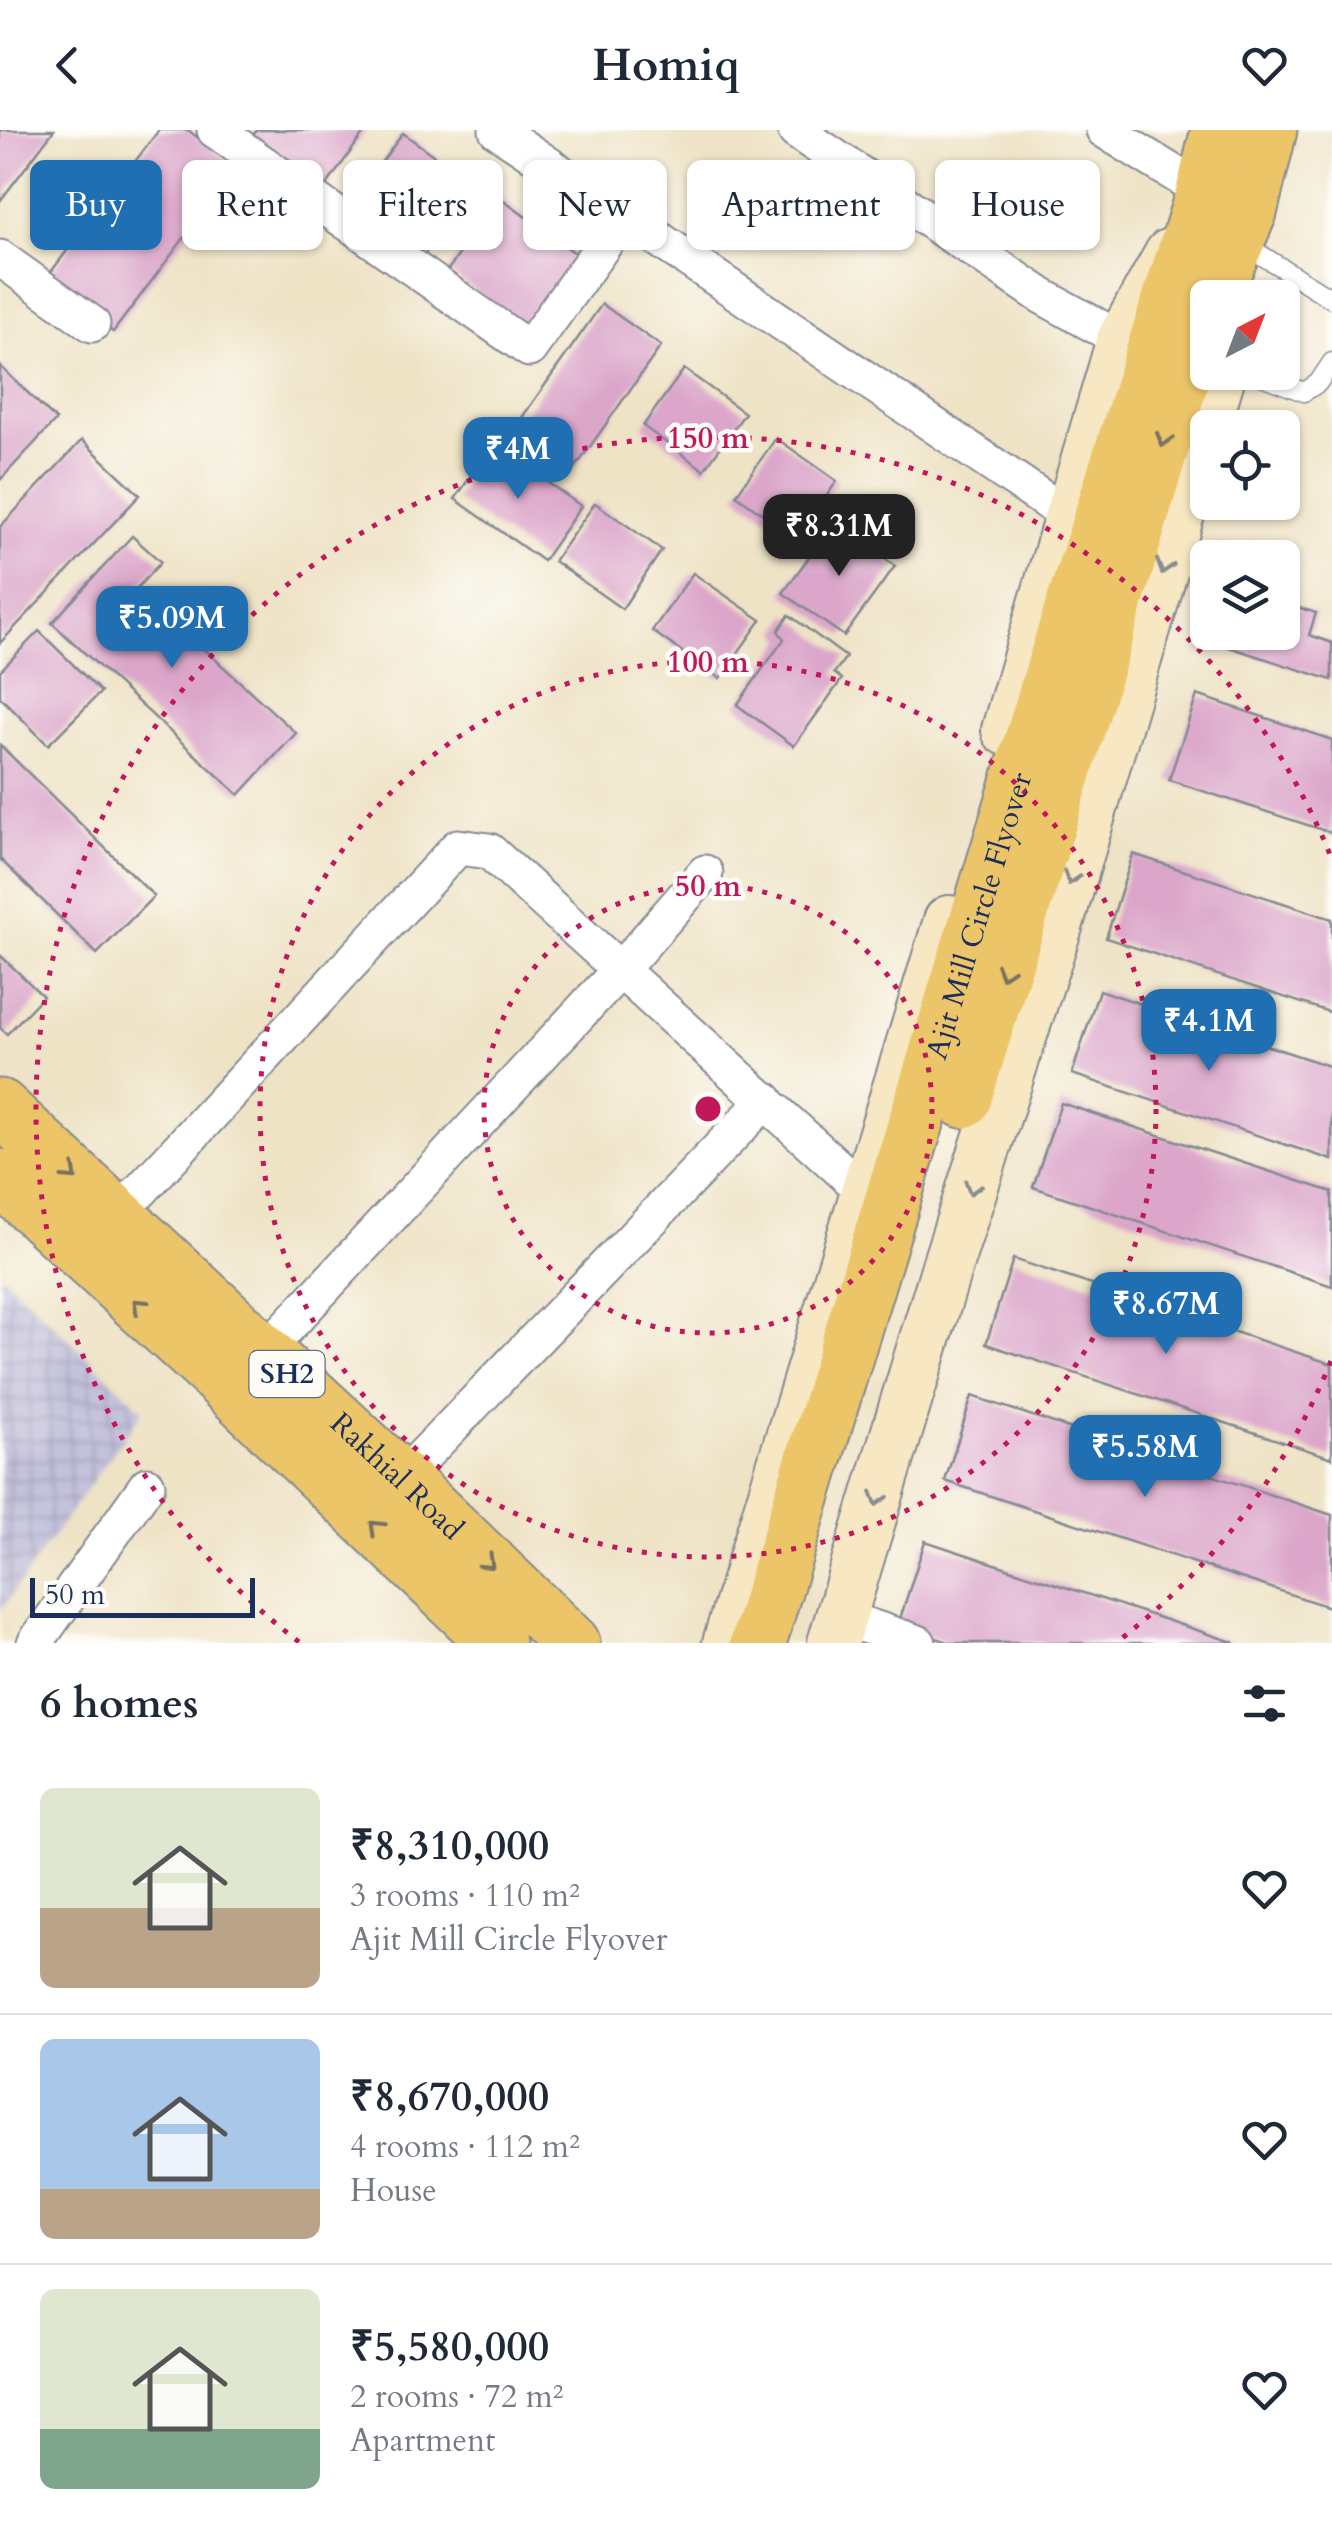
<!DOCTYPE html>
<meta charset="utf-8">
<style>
body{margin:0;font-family:Cardo,serif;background:#f2f2f3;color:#1f2937;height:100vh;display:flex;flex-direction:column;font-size:38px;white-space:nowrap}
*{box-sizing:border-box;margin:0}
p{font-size:32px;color:#747a83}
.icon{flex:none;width:55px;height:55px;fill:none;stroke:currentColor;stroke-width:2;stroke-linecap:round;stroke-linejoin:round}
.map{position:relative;height:1513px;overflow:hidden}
.details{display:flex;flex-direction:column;background:#fff;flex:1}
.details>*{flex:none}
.top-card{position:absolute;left:30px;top:30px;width:1272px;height:90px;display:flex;gap:20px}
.needle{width:65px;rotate:42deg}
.controls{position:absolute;left:1190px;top:150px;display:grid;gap:20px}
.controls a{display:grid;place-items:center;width:110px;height:110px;border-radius:15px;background:#fff;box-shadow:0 2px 8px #0004;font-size:50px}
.scale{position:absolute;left:30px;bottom:25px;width:225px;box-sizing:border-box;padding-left:10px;border:5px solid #1b2f5e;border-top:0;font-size:28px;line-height:35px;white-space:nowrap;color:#1b2f5e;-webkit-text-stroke:8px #fdfcf7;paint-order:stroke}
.price{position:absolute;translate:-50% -85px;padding:0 22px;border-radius:20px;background:#1f6fb2;color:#fff;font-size:32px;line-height:65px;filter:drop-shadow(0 2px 5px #0008)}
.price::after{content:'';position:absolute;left:50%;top:60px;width:30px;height:22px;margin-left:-15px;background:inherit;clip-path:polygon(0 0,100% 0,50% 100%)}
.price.on{background:#222;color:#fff}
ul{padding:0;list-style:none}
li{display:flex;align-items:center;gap:30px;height:250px;padding:0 40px}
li+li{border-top:2px solid #e0e1e3}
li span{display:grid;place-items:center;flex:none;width:280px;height:200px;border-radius:15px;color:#555}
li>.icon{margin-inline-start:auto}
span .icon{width:120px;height:120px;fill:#fffc;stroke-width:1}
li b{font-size:42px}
h2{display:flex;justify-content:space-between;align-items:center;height:120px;padding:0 40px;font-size:42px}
.chip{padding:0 35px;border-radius:15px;background:#fff;box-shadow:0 2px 8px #0004;font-size:35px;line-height:90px}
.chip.on{background:#1f6fb2;color:#fff}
header{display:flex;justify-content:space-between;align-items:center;height:130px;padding:0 40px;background:#fff;font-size:45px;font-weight:700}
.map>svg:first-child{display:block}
</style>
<header><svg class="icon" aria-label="back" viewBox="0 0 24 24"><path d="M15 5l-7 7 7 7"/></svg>Homiq<svg class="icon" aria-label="heart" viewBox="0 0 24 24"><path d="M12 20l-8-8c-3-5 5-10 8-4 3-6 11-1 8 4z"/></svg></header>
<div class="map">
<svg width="1332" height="1513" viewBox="0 0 1332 1513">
<defs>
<pattern id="industrial-grid" width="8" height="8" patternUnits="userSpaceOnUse" patternTransform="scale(2.5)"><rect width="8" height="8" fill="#c3c1db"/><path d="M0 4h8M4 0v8" fill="none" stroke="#a7a6be"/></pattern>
</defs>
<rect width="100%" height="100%" fill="#fdfcf7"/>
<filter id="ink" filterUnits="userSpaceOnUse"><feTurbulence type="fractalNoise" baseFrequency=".01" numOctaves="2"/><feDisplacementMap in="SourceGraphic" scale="20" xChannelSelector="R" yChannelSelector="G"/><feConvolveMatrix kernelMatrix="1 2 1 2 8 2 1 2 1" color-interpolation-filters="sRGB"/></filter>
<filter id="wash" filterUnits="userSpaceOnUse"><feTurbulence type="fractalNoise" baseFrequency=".0048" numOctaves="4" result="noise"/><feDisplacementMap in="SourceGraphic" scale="40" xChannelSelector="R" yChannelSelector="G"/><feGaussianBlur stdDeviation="2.25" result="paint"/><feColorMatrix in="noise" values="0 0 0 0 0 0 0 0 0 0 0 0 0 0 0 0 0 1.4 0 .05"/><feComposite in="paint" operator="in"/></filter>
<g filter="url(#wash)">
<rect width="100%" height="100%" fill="#efe3c6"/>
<path fill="url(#industrial-grid)" d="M0,1144L143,1280L0,1481Z"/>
<g id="blocks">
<path fill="#dba6ca" d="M0,0H54L0,71Z
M159,0H188L237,38L113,202L44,151Z
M257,0H366L324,59L252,6Z
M403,3L474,55L422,128L350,75Z
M500,68L579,126L526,198L447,141Z
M602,174L661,216L575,338L516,296Z
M0,236L56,290L0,350Z
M684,239L745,283L704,340L643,296Z
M776,308L837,351L797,408L736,365Z
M82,310L140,365L0,513V397Z
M493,314L581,376L543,431L455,369Z
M595,373L662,420L622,479L554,431Z
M834,392L895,436L844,506L783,463Z
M132,406L161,432L137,458L296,603L239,665L52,493Z
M693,443L761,490L720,548L652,501Z
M1282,472L1316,483L1309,505L1332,513V550L1216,513L1219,502H1282Z
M789,485L846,527L834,543L842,549L794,616L737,575L784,509L778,501Z
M39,501L101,562L48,615L0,567V541Z
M1197,565L1332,610V703L1169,650Z
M0,615L154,766L97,824L0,729Z
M1133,724L1332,789V883L1106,808Z
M0,825L43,866L7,904L0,898Z
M1099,860L1332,937V1030L1072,944Z
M1061,973L1332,1062V1156L1033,1057Z
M1013,1129L1332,1234V1328L986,1214Z
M972,1266L1332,1385V1478L945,1351Z
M925,1411L1233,1512V1513H951L898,1495Z"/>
</g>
</g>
<g filter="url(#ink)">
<use href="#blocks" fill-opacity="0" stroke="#858992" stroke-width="2.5"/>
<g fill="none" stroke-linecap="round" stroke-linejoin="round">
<g stroke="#858992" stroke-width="21">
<path id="lane" d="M1253,120L1332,169
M1251,242L1304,262L1318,253L1332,232"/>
</g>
<g stroke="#858992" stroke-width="39">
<path id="street" d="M215,0L529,219L624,86
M497,0L1070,387
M1104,0L1204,62
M796,1L1042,166L1122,210
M0,128L92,194
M117,1086L458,717L489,721L864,1061
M264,1222L620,840L705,743
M401,1349L766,970
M843,1488L918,1513
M35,1513L147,1355"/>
</g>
<g stroke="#858992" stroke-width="54">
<path id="secondary" d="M1007,600L1122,210L1170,124
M728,1513L949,791
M833,1513L948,1133L1058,793L1221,242"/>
</g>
<g stroke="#858992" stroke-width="59">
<g id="primary">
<path d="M1212,168L1249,82L1269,0"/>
<path d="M963,970L1093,548L1192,212L1208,178"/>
<path id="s1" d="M0,977L401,1349L572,1513"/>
<path d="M0,1047L222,1251L497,1513"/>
<path id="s2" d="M758,1513L1057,528L1204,62L1219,0"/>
</g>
</g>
<use href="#lane" stroke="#fff" stroke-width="18"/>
<use href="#street" stroke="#fff" stroke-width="35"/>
<use href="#secondary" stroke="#f7e8c3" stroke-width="50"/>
<use href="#primary" stroke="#ecc569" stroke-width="55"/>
</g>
<defs><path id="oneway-chevron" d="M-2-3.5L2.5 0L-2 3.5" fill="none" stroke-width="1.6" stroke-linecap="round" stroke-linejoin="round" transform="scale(2.5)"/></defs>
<g stroke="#797263">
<use href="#oneway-chevron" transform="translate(1164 310) rotate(106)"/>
<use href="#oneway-chevron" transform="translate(1004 842) rotate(107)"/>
<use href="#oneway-chevron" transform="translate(71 1044) rotate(43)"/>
<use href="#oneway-chevron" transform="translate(139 1175) rotate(-137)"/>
<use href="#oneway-chevron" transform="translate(376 1397) rotate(-136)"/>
<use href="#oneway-chevron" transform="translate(488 1433) rotate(44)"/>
</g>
<g stroke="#898c90">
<use href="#oneway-chevron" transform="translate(1164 437) rotate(107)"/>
<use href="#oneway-chevron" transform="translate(1071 748) rotate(107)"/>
<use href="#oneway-chevron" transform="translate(972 1058) rotate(108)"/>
<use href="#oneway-chevron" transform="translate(878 1369) rotate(107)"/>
</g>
</g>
<g fill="none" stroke="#c2185b" stroke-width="5" stroke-dasharray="5 10">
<circle cx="708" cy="979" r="224"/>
<circle cx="708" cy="979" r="448"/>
<path d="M1331 1231A672 672 0 0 1 1117 1512M299 1512A672 672 0 1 1 1331 727"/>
</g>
<g text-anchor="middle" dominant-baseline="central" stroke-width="9" stroke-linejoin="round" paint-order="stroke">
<rect fill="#fdfcf7" stroke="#5f6c8c" stroke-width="2.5" x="249.5" y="1221" width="75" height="46" rx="8"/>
<g font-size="28" font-weight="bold" fill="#1b2f5e">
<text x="287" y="1244">SH2</text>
</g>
<g font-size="30" fill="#1b2f5e" stroke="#fdfcf7">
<text stroke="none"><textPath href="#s2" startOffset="760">Ajit Mill Circle Flyover</textPath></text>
<text stroke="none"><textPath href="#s1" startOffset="542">Rakhial Road</textPath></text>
</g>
</g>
<circle cx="708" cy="979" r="15" fill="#c2185b" stroke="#fdfcf7" stroke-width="5"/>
<g font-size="30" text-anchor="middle" font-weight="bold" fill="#c2185b" stroke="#fdfcf7" stroke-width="9" stroke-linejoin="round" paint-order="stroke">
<text x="708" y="318">150 m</text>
<text x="708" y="542">100 m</text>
<text x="708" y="766">50 m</text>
</g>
</svg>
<div class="controls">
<a><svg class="needle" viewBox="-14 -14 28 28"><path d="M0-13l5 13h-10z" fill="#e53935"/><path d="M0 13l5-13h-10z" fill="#747a83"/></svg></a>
<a><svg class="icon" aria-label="locate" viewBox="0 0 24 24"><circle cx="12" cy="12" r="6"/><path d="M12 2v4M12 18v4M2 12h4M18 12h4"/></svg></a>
<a><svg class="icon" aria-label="layers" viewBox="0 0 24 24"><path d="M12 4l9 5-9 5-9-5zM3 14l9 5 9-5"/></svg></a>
</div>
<div class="scale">50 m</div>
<b class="price" style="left:518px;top:372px">₹4M</b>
<b class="price on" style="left:839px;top:449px">₹8.31M</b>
<b class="price" style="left:172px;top:541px">₹5.09M</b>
<b class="price" style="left:1209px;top:944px">₹4.1M</b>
<b class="price" style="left:1166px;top:1227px">₹8.67M</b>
<b class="price" style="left:1145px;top:1370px">₹5.58M</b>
<div class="top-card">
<a class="chip on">Buy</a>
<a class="chip">Rent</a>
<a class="chip">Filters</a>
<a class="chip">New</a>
<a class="chip">Apartment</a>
<a class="chip">House</a>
</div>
</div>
<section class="details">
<h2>6 homes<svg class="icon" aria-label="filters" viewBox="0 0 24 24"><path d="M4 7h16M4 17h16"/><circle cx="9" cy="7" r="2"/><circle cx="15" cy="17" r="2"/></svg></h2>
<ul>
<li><span style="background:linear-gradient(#dfe7d0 60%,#b9a48a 0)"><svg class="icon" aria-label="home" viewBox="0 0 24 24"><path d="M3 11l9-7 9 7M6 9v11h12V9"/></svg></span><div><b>₹8,310,000</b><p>3 rooms · 110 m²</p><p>Ajit Mill Circle Flyover</p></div><svg class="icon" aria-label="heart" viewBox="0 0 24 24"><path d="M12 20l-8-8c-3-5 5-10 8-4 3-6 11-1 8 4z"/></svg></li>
<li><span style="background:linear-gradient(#a9c7e8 75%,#b9a48a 0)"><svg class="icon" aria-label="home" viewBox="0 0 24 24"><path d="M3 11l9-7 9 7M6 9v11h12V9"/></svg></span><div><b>₹8,670,000</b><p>4 rooms · 112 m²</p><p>House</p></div><svg class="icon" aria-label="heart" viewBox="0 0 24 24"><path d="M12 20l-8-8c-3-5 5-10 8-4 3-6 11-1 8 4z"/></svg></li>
<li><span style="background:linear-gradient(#dfe7d0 70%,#7fa58c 0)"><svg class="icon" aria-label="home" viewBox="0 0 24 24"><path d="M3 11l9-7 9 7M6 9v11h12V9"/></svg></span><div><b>₹5,580,000</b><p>2 rooms · 72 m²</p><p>Apartment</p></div><svg class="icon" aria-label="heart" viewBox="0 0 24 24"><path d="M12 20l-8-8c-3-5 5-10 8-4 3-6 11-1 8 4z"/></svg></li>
</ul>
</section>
